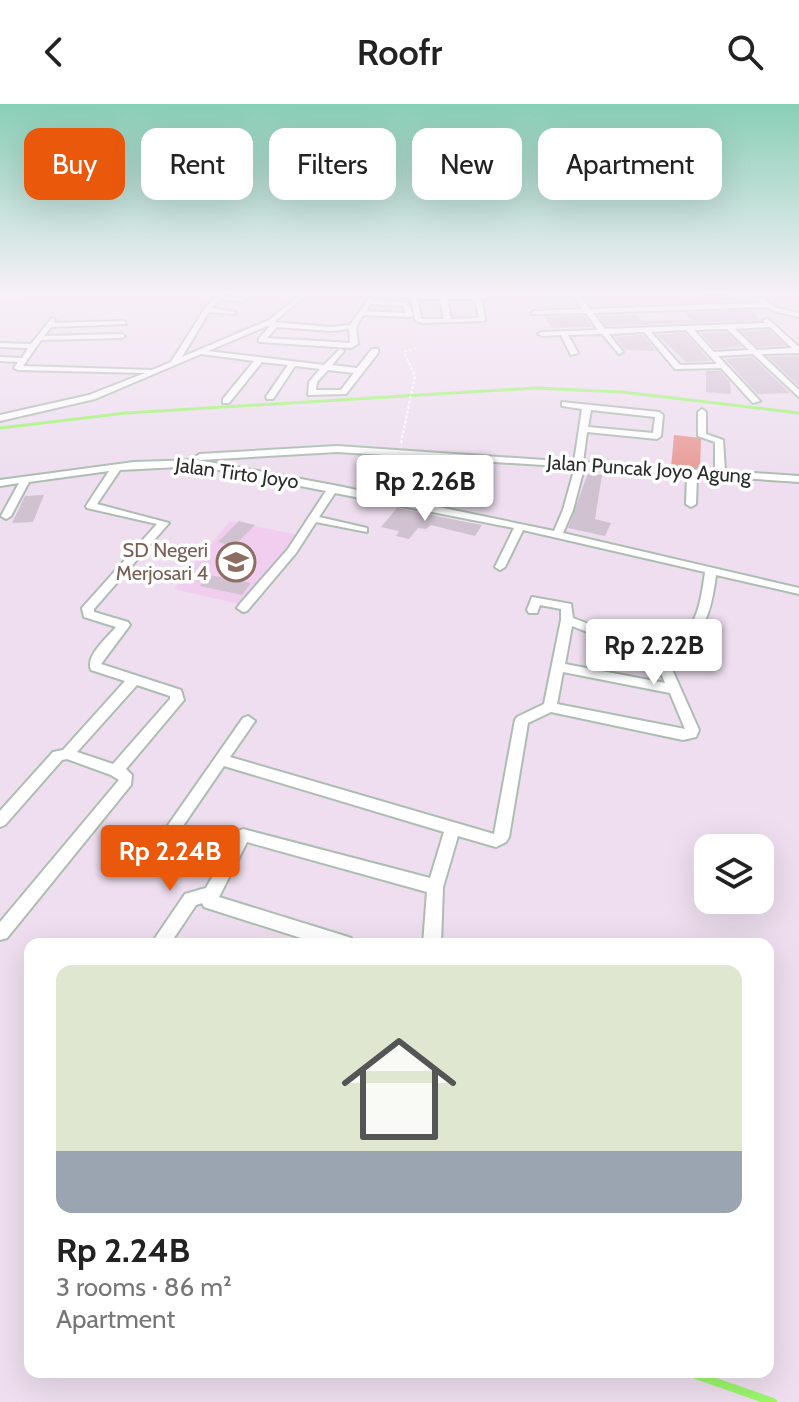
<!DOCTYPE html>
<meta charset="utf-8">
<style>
body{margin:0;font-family:Cabin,sans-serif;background:#f2f2f2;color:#222;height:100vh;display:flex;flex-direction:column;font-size:30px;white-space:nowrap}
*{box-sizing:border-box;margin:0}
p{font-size:26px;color:#767676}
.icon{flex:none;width:44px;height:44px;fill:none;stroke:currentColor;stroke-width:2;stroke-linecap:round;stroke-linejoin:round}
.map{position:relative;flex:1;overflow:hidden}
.panel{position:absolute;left:24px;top:834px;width:750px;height:440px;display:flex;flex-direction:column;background:#fff;border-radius:16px;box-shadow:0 8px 32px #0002}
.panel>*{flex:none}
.guide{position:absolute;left:24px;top:24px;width:752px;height:72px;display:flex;gap:16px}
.tools{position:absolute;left:694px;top:730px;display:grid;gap:16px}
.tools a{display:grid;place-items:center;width:80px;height:80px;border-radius:16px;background:#fff;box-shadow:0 8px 32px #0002;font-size:40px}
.price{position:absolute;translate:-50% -68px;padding:0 18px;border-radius:8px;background:#fff;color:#222;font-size:26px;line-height:52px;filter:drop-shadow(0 2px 4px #0008)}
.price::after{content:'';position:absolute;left:50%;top:48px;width:24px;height:18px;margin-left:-12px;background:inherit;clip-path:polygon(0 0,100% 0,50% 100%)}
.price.active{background:#ea580c;color:#fff}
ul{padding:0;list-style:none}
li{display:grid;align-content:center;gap:16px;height:424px;padding:0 32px}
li+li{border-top:2px solid #e0e0e0}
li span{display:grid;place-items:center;height:248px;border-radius:16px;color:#555}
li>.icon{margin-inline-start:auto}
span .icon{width:144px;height:144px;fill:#fffc;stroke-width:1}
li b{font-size:34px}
.chip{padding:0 28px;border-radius:16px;background:#fff;box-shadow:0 8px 32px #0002;font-size:28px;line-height:72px}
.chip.active{background:#ea580c;color:#fff}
header{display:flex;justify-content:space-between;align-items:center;height:104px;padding:0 32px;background:#fff;font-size:36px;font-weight:600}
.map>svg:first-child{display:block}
</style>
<header><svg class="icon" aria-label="back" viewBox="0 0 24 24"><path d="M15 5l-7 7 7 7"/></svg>Roofr<svg class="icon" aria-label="search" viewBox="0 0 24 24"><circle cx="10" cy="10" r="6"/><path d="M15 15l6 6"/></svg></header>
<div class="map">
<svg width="799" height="1298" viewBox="0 0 799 1298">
<rect width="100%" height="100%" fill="#eedeef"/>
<path fill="#f1cdef" d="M230,417L298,431L239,500L174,485Z"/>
<path fill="#e89b97" d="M674,331L701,334L700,366L671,364Z"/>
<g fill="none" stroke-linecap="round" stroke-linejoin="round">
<path stroke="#9cf66b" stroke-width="3" d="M0,324L126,309L535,284L622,288L799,309"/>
<path stroke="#9cf66b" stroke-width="8" d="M687,1268L773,1298"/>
</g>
<path fill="#d0c2d0" d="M730,190L741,197L676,199L670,193Z
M752,206L760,216L606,222L599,212L636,211L642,217L692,216L684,209Z
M584,212L592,223L540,224L551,223L545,213Z
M769,226L785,241L758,243L742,228Z
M726,228L742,243L715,245L701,229Z
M685,229L710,257L686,258L657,231Z
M643,231L656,247L625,246L615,233Z
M799,252V282L768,253Z
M752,253L790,289L757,290L725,255Z
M706,267H720L730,278L731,290L706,288Z
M588,369L602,371L595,415L611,419L605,432L568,424Z
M44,391L33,418L12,419L25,392Z
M397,404L461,417L482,421L475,432L431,421L426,425L418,424L409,435L396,432L399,427L381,423Z
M239,417L255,421L234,442L218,438Z
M209,471L251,479L242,491L200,482Z"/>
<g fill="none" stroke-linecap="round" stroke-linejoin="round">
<g stroke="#aebdb1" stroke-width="4">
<path id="minor" d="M218,190H224L223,192L246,195L243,197L219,196L212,204L236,208L233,210L209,208L182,253L269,216L301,190H307L274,218L331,223L350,221L370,193L373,196L408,199L413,211L410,213L363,211L356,223L358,240L351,244L259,238V234L270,222H267L208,247L324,261L340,245L344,247L332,261L357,264L372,245H378V249L346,290L308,291L309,278L320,265L295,262L273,295H267L266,293L288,261L262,258L229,299H223V295L254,257L201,250L95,295L0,317V311L89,291L145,269L18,266L14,264L18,258L0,257V253L22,254L28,244L0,243V239L31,240L52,214L55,216L54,219L124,217L126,220L51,223L44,232L121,230L125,232L121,234L41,236L23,262L152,266L171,258L204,206ZM370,200L403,202L406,209L366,207ZM277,223L331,227L349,225L350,239L267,234ZM328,266L354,269L341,286H316L317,278Z
M390,190L490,191L493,193L482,195L485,217L422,219L415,216L411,195ZM418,195H440L444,215H421ZM447,195H475L479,214L451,215Z
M535,190H594L591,192H580L590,205L761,199L759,195L763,190H769L765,196L777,204L799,209V213L773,207L766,203L593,209L605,225L765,219L763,216L768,215L799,243V249L761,250L799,286V293L753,250L718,252L760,297L753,299L721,264L675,265L644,228L609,230L623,248L619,250L602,230L568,231L578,249L571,251L561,231L542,232L538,230L542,228L598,226L586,209L532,210L534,207L583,205L573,192H538ZM770,223L792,244L757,246L735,225ZM727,225L749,246L714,248L694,226ZM686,226L717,260L680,261L651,228Z
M562,298L659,308L663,311L661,332L657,335L587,328L583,358L715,367V338L698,332V308L702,305L706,308V330L723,336L725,367L799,372V378L697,371L696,400L691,403L686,400L687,371L584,364L573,406L563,429L799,484V490L716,471C711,509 704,536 667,554L699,626L696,633L683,636L551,608L528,619L509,733L506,738L496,743L458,732L443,783L441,840H423L427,788L247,738L219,793L345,832L351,834L354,840H320L210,805L204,803L202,799L196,801L170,840H151L185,790L206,784L238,727L243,725L430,774L444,728L224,662L174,735L169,737L164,735L161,731L164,727L243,614L248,612L255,617L230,653L494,730L515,616L517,613L544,600L561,516V505L540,501L537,509H529L527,506L532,493L571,500L573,514L660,547C696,530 700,505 705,468L523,426L505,463L500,466L495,463L514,424L335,389L319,413L367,424V428L316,418L296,449L247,507L243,508L237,504L239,501L288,445L326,387L198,362L120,366L97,400L169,419L94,505V508L128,518L130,521L101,560L181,586L184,596L126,665L132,671L131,681L7,834L0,836V818L119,676L111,671L67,655L62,656L5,721L0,723V707L53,648L63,646L125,577L91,566C85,552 107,534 116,523L84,513L82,504L157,420L87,404L86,402L109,367L29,378L11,412L6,415L1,412L19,379L0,382V376L134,358L198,356L333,381L554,427L563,406L575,363L337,348L200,356L195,353L200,350L337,342L574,358L582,305L562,302ZM591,306L655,313L653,329L588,323ZM572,522L655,555L665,579L565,560ZM563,568L670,589L685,625L557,600ZM137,581L170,592V595L113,660L77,648Z"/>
</g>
<path stroke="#fff" stroke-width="2" stroke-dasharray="3 2" stroke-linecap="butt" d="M0,193L45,190
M401,339L415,272L404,248L416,244"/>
<use href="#minor" fill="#fff" fill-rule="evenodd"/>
</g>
<linearGradient id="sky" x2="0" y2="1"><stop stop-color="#89ceb6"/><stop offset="0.51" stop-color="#f7f0f8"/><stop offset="1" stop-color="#f7f0f8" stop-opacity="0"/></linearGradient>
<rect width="799" height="371" fill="url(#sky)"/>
<defs>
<g id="school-ring" transform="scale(2)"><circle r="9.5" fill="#fff" stroke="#8d6e63" stroke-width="1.5"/><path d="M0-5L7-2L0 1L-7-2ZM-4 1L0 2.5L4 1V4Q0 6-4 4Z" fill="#8d6e63"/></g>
</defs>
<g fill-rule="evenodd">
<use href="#school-ring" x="236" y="458"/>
</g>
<g text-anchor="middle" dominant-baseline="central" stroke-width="7" stroke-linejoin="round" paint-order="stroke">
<g font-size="20" fill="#2c2c2c" stroke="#fff">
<text transform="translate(649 365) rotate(4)">Jalan Puncak Joyo Agung</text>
<text transform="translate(237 369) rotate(8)">Jalan Tirto Joyo</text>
</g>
<g font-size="20" fill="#785e54" stroke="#fff" text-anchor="end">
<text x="208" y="446">SD Negeri<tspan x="208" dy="23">Merjosari 4</tspan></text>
</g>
</g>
</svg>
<div class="tools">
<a><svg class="icon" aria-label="layers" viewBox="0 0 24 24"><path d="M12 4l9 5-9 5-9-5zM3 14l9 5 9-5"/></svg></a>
</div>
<b class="price" style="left:425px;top:419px">Rp 2.26B</b>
<b class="price" style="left:654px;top:583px">Rp 2.22B</b>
<b class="price active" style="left:170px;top:789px">Rp 2.24B</b>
<div class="guide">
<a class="chip active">Buy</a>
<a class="chip">Rent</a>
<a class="chip">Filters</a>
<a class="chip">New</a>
<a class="chip">Apartment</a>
</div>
<section class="panel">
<ul>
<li><span style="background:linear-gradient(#dfe7d0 75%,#9aa5b1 0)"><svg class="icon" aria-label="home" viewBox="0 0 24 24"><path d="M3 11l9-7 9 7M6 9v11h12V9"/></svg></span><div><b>Rp 2.24B</b><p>3 rooms · 86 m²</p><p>Apartment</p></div></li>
</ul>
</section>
</div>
